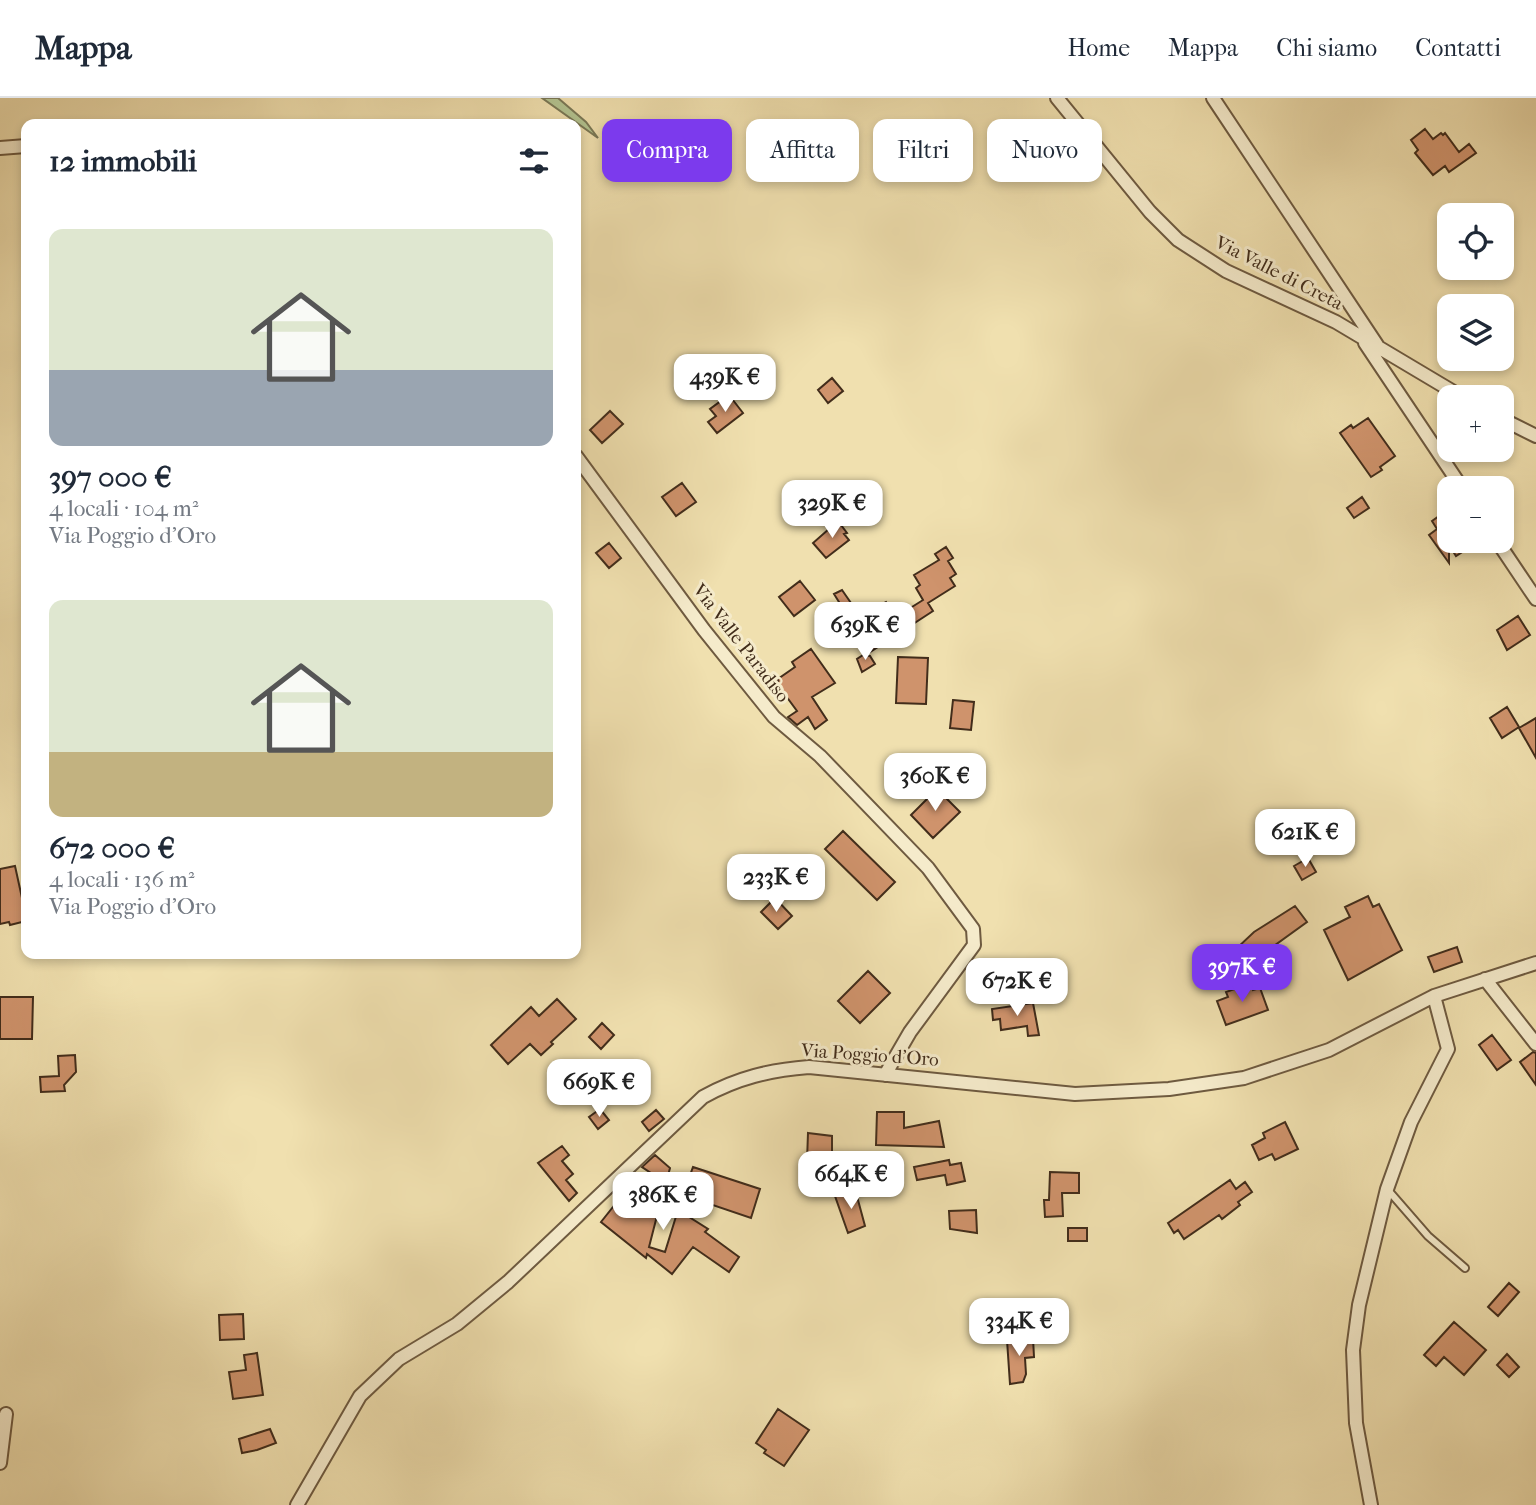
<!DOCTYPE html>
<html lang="it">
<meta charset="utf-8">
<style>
body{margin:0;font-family:"IM FELL French Canon",serif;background:#f2f2f3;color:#1f2937;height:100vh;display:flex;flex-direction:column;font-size:26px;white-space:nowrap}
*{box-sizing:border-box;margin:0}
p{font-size:23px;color:#747a83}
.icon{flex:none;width:38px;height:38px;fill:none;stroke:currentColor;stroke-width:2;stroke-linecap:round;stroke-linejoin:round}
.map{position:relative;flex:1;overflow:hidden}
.drawer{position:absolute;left:21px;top:21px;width:560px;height:840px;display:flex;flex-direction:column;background:#fff;border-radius:14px;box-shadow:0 4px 10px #0003}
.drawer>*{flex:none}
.banner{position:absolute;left:602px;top:21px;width:665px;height:63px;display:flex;gap:14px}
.fabs{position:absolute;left:1437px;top:105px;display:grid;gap:14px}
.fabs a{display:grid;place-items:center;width:77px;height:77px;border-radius:14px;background:#fff;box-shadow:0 4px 10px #0003;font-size:35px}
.price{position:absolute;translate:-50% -60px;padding:0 16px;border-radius:14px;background:#fff;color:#222;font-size:23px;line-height:46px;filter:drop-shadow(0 2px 4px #0008)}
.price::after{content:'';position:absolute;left:50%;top:42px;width:21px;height:16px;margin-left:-10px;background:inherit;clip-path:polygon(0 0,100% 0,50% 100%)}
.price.on{background:#7c3aed;color:#fff}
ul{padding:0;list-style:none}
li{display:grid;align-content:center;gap:14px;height:371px;padding:0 28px}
li span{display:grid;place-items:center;height:217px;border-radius:14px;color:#555}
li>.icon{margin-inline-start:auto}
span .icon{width:126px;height:126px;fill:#fffc;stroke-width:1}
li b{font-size:30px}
h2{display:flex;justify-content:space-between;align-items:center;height:84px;padding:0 28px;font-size:30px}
.tag{padding:0 24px;border-radius:14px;background:#fff;box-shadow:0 4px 10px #0003;font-size:24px;line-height:63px}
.tag.on{background:#7c3aed;color:#fff}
header{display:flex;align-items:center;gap:42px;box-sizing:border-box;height:98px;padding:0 35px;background:#fff;border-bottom:2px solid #e0e1e3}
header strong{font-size:33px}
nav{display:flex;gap:38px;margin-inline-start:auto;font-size:24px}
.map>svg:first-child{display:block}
</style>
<header>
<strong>Mappa</strong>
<nav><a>Home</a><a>Mappa</a><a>Chi siamo</a><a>Contatti</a></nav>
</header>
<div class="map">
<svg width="1536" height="1407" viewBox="0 0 1536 1407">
<rect width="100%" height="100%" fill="#f0e0af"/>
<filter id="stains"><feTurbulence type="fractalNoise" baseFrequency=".00286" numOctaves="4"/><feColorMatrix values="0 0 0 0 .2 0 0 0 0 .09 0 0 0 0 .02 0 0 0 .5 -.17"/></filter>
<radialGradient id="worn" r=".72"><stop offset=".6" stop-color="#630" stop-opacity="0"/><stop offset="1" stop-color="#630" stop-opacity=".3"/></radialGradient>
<path fill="#b3c390" stroke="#7a7856" stroke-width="2" d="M542,0H558L586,24L598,40Z"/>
<path fill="#cf936c" stroke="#422d1b" stroke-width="2" d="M1425,31L1433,41L1441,35L1443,37L1445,35L1459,54L1469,46L1476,55L1449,74L1445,68L1433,77L1415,55L1418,52L1411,42Z
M832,280L843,293L828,305L818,292Z
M729,297L743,315L717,335L708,324L716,318L710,311Z
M610,313L623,326L602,345L590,332Z
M1368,320L1395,358L1380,369L1382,372L1371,379L1340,335L1351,327L1353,330Z
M682,385L696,404L676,418L662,399Z
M1362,399L1369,410L1354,420L1347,410Z
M1449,411V443H1479L1456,458L1451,450L1449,452V465L1429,437L1437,431L1432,423Z
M838,423L847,435L844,436L849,442L826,460L813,445Z
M609,445L621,460L609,470L596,455Z
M946,449L953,460L948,463L956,476L950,480L955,488L928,505L933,513L870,554L834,496L842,492L860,518L886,504L896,519L923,502L916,490L920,487L914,477L939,462L935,456Z
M800,483L815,502L794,518L779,499Z
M1518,518L1530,537L1507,552L1497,532Z
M811,551L835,585L812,599L827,622L815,631L808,619L797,627L788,619L797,613L775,583L795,569L792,564Z
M863,557L870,558L875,566L862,574L857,561Z
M898,559L928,560L926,606L896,605Z
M953,602L974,604L971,632L950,630Z
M1507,609L1519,629L1502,640L1490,620Z
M1536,620V660L1519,630Z
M937,691L960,714L933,740L911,717Z
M843,733L895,784L877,802L825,751Z
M1308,760L1316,774L1302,782L1294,768Z
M15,768L24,809L26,808V823L10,827L9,824L0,826V771Z
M1368,798L1373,809L1379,806L1402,852L1348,882L1324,832L1350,819L1345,809Z
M775,800L792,818L778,831L761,814Z
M1295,808L1307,824L1249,866L1237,850L1254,834Z
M1457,849L1462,864L1434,874L1428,859Z
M868,873L890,895L860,925L838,903Z
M1251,885L1253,892L1260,890L1268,912L1226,927L1217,903L1228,899L1226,894Z
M0,899H33L32,941H0Z
M557,901L576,921L551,944L553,946L541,957L530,946L508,966L491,947L531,909L539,918Z
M1033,905L1039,937L1028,938L1027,928L1001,932L1000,921L993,922L992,911Z
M602,925L614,937L601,951L589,939Z
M1492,937L1511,962L1497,972L1479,947Z
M1533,954L1536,955V987L1520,964Z
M75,957L76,974L64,987L65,993L41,994L40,979L59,978L58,958Z
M600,1011L609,1022L598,1031L589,1019Z
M656,1012L664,1021L649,1033L642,1024Z
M877,1014H904V1030L939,1023L944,1049L876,1047Z
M1285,1024L1298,1051L1275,1062L1272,1056L1259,1062L1252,1047L1265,1040L1263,1035Z
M808,1035L832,1038V1066L807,1063Z
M562,1048L569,1057L562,1063L573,1076L566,1082L577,1095L569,1103L538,1065Z
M655,1057L670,1070L666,1085L642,1069Z
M949,1062L950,1067L961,1065L965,1083L947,1087L945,1077L917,1082L914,1069Z
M693,1069L760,1091L751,1120L683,1097Z
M1050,1074L1079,1075V1095H1062L1063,1118L1045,1119L1044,1102H1049Z
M1230,1082L1236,1091L1245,1084L1252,1094L1238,1104L1240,1107L1222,1121L1219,1117L1184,1141L1178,1132L1174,1135L1168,1125Z
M633,1084L660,1106L649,1149L665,1154L678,1112L708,1131L705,1134L739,1159L729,1174L693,1149L672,1176L647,1156L646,1160L601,1124Z
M855,1091L865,1128L848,1135L835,1098Z
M976,1112L977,1135L950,1131L949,1113Z
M1068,1130H1087V1143H1068Z
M1509,1185L1519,1194L1498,1218L1488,1209Z
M243,1216L244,1241L220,1242L219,1217Z
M1454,1224L1486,1252L1464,1277L1444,1259L1436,1268L1424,1257Z
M1033,1240L1034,1259L1025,1260L1026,1276L1023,1284L1010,1286L1007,1242Z
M257,1255L263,1297L233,1301L229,1274L246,1272L244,1257Z
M1507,1256L1519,1269L1509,1279L1497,1267Z
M778,1311L809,1332L784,1368L764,1355L766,1352L756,1345Z
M270,1331L276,1345L257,1352L242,1355L239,1341Z"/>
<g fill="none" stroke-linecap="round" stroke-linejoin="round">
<g stroke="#6e5a40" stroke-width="10">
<path id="service" d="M1388,1092L1428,1138L1465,1170"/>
</g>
<g stroke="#6e5a40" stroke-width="16">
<path id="minor" d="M1057,0L1150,114L1178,142L1226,173L1336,224L1462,299
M1213,0L1377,247
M0,50L26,48
M1365,245L1462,390
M1502,321L1536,338
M576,358L704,532L774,619L820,658L928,770L973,831L974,847L910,934L885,977
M1497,443L1536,501
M1485,881L1536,946
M0,1365L6,1316
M297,1407L360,1298L399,1261L457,1226L508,1184L703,999C737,980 770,972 809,969L1075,996L1169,991L1244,980L1329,952L1434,898L1536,865
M1371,1407L1356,1325L1353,1252L1359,1207L1387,1091L1411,1024L1448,951L1434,898"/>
</g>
<use href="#service" stroke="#f5ebcb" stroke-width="6"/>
<use href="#minor" stroke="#f5ebcb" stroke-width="12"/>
</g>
<g text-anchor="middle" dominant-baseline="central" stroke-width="6" stroke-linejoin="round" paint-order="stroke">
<g font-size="19" fill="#422d1b" stroke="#f5ebcb">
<text transform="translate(1279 175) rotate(27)">Via Valle di Creta</text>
<text transform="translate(741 545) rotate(52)">Via Valle Paradiso</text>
<text transform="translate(870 957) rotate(4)">Via Poggio d'Oro</text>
</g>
</g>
<rect width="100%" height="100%" filter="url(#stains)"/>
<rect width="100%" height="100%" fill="url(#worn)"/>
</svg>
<div class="fabs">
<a><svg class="icon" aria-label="locate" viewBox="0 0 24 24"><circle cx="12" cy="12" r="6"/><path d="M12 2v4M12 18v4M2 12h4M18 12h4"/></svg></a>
<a><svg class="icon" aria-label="layers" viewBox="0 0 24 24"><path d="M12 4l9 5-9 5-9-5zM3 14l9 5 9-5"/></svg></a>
<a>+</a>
<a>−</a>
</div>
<b class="price" style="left:725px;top:316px">439K €</b>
<b class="price" style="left:832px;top:442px">329K €</b>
<b class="price" style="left:865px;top:564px">639K €</b>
<b class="price" style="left:935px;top:715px">360K €</b>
<b class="price" style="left:1305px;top:771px">621K €</b>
<b class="price" style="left:776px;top:816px">233K €</b>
<b class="price on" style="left:1242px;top:906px">397K €</b>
<b class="price" style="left:1017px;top:920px">672K €</b>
<b class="price" style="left:599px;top:1021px">669K €</b>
<b class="price" style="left:851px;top:1113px">664K €</b>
<b class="price" style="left:663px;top:1134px">386K €</b>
<b class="price" style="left:1019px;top:1260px">334K €</b>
<div class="banner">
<a class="tag on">Compra</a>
<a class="tag">Affitta</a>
<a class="tag">Filtri</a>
<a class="tag">Nuovo</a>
</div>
<section class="drawer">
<h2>12 immobili<svg class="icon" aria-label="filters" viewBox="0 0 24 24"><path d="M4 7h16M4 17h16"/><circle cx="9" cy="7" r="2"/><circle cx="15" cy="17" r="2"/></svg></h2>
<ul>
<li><span style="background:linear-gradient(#dfe7d0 65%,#9aa5b1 0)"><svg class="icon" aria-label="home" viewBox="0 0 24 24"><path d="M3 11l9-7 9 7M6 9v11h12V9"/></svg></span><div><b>397 000 €</b><p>4 locali · 104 m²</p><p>Via Poggio d'Oro</p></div></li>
<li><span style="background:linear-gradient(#dfe7d0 70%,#c2b280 0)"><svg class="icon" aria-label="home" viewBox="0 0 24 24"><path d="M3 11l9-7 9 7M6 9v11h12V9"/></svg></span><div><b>672 000 €</b><p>4 locali · 136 m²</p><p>Via Poggio d'Oro</p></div></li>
</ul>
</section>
</div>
